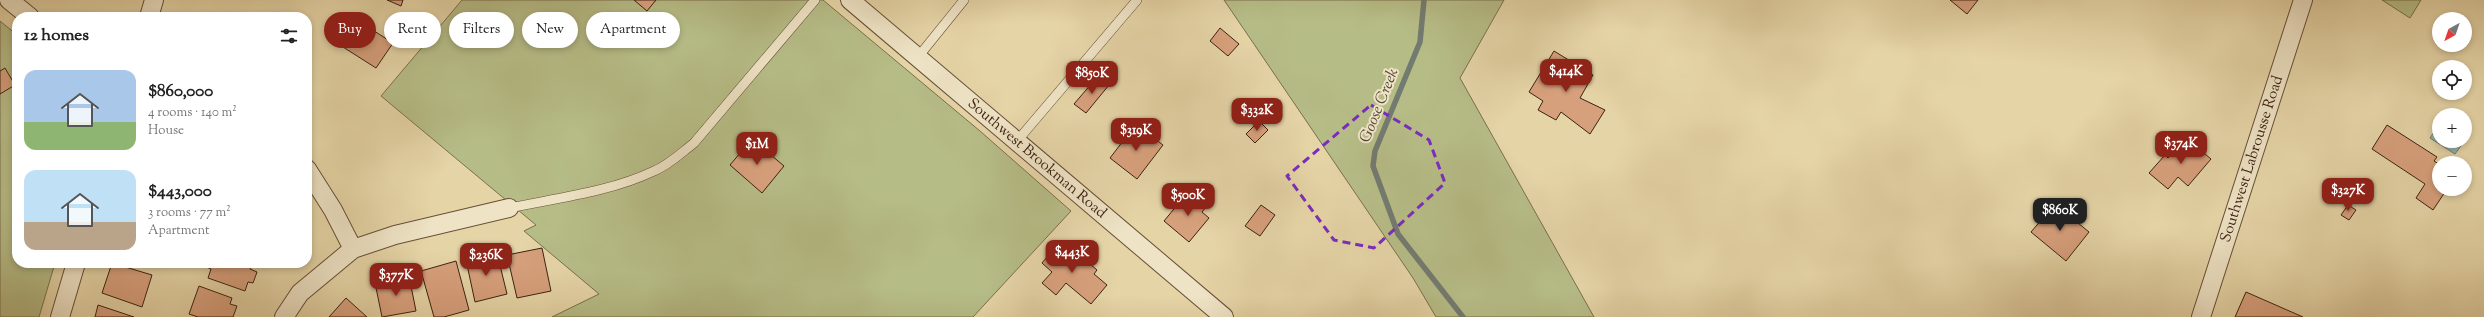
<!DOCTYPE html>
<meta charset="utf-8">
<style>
body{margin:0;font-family:"Sorts Mill Goudy",serif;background:#f2f2f2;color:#222;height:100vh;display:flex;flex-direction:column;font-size:15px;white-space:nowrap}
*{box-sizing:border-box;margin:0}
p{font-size:13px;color:#767676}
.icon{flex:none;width:22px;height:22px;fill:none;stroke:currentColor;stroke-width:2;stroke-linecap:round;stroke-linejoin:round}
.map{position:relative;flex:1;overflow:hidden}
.panel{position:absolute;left:12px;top:12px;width:300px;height:256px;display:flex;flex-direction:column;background:#fff;border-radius:16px;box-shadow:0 2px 6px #0003}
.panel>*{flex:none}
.hud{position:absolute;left:324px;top:12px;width:380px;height:36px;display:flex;gap:8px}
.needle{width:26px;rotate:220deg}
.tools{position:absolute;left:2432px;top:12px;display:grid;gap:8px}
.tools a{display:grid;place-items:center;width:40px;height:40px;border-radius:50%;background:#fff;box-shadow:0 2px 6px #0003;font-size:20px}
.price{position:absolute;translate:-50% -34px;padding:0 9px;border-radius:8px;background:#8f2418;color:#fff;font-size:13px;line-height:26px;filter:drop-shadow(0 1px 2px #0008)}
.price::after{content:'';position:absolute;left:50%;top:24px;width:12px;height:9px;margin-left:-6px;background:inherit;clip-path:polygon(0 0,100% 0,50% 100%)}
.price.current{background:#222;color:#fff}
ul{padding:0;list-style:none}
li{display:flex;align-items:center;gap:12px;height:100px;padding:0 12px}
li span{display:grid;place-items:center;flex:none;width:112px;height:80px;border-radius:12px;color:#555}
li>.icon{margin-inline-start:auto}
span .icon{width:48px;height:48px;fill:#fffc;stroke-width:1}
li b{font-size:17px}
h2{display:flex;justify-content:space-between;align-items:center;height:48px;padding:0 12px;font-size:17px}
.pill{padding:0 14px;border-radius:18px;background:#fff;box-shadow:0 2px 6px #0003;font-size:14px;line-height:36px}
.pill.current{background:#8f2418;color:#fff}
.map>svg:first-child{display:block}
</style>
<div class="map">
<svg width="2484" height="317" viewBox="0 0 2484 317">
<rect width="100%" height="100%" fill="#e5d4a6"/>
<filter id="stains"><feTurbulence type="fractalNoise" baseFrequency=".005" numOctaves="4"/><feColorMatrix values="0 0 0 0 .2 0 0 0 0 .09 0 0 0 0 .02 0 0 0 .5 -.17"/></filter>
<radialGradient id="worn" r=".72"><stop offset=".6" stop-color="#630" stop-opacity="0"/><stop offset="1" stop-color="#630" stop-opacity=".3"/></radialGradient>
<path fill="#b6bc86" stroke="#7a6f4c" d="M462,0H823L980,131L1071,211L973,317H552L599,294L524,231L536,225L381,96Z
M1224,0H1504L1460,78L1594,317H1436L1413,278Z
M2382,0H2421L2410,18Z
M0,21L17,35V263H55L39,317H0Z"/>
<path fill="#97b7ae" stroke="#737b70" d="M2438,126L2439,141L2463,143L2455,154L2430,138Z"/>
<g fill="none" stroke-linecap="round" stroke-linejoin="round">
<path stroke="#737b70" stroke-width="5.5" d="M1424,0L1420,42L1375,151L1373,166L1398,234L1463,317"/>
</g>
<path fill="#d7a07c" stroke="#3d2212" d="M387,0H403L401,6Z
M634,0H656L647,11Z
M1950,0H1978L1967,14Z
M360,22L393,43L376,68L343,47Z
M1220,28L1239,44L1228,56L1210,41Z
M1554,51L1593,75L1580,98L1605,110L1590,134L1561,112L1556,120L1538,110L1543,101L1529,92Z
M5,68L15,85L0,94V71Z
M1098,76L1109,85L1086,113L1074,104Z
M1259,121L1268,130L1255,143L1246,134Z
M1136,124L1163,145L1137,179L1110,158Z
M2387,125L2437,157L2434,161L2439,164V189H2447L2433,210L2416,198L2425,184L2372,149Z
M2185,137L2211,159L2188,186L2178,177L2168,189L2149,173L2165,155L2168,158Z
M752,139L784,166L762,193L730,165Z
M1188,192L1206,207L1202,212L1209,218L1189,242L1164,221Z
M2055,204L2089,232L2066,261L2031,232Z
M1261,205L1275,215L1260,236L1245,226Z
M2348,205L2356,210L2349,220L2341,215Z
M1058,244L1069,252L1072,249L1097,270L1094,274L1107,285L1091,304L1066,283L1056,295L1042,283L1052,272L1042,263Z
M542,248L551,291L517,298L507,255Z
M497,253L507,294L475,302L466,260Z
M456,261L469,310L444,317H434L421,271Z
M112,263L152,275L142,307L102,293Z
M205,263H252L250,269L257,272L253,283L248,282L245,291L208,278L211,269L204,266Z
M409,276L416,311L382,317L375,283Z
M199,286L232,298L230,304L237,306L233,317H198L189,314Z
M2246,292L2303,317H2235Z
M346,298L367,317H329Z
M98,305L134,317H95Z"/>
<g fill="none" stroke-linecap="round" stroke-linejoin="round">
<g stroke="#674e37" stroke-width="10">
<path id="service" d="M918,57L964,0
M1017,141L1137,0
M509,208C557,198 610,192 654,171C669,165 681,153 694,143L815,0"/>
</g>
<g stroke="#674e37" stroke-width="20">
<g id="minor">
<path d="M9,0L30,17"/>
<path id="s1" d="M850,0L1224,317"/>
<path d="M149,17L154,0"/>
<path d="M307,169L333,210L353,249"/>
<path d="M60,317L76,263"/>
<path d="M284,317L300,293L353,249L395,235L509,208"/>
<path id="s2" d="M2201,317L2303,0"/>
</g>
</g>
<use href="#service" stroke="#eee3c5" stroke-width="9"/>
<use href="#minor" stroke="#eee3c5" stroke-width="18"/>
</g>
<path fill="none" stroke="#7b2cbf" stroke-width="3" stroke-dasharray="8 5" stroke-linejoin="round" d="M1371,105L1429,140L1445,183L1374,248L1334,240L1287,176Z"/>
<g text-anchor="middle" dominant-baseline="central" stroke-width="4" stroke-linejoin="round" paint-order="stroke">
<g font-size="15" fill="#3d2212" stroke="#eee3c5">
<text stroke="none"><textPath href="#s1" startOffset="245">Southwest Brookman Road</textPath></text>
<text stroke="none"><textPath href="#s2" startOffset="166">Southwest Labrousse Road</textPath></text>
</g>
<g font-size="16" font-style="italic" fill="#544739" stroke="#eee3c5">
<text transform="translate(1380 106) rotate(-68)">Goose Creek</text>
</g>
</g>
<rect width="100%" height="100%" filter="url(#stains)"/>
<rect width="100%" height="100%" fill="url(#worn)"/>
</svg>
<div class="tools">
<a><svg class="needle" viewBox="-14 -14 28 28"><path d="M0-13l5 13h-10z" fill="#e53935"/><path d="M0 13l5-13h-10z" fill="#767676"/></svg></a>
<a><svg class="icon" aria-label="locate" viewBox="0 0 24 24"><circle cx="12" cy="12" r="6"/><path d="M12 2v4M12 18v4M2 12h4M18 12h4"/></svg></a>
<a>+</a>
<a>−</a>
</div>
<b class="price" style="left:1566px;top:93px">$414K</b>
<b class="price" style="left:1092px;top:95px">$850K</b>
<b class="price" style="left:1257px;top:132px">$332K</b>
<b class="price" style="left:1136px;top:152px">$319K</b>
<b class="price" style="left:2181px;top:165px">$374K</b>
<b class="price" style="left:757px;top:166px">$1M</b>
<b class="price" style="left:2348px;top:212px">$327K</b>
<b class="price" style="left:1188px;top:217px">$500K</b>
<b class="price current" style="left:2060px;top:232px">$860K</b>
<b class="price" style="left:1072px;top:274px">$443K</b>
<b class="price" style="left:486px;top:277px">$236K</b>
<b class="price" style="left:396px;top:297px">$377K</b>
<div class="hud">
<a class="pill current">Buy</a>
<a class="pill">Rent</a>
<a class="pill">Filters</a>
<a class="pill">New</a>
<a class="pill">Apartment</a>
</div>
<section class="panel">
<h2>12 homes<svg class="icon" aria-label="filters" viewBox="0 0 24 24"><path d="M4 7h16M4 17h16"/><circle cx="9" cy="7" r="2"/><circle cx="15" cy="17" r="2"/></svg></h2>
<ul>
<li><span style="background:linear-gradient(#a9c7e8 65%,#8fb573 0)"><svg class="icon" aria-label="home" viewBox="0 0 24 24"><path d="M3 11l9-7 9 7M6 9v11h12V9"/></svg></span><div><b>$860,000</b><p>4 rooms · 140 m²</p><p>House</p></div></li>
<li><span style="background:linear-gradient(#bfe0f5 65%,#b9a48a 0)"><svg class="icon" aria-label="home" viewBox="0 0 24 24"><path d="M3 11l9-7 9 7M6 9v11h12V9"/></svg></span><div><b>$443,000</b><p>3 rooms · 77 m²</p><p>Apartment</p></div></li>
</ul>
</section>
</div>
